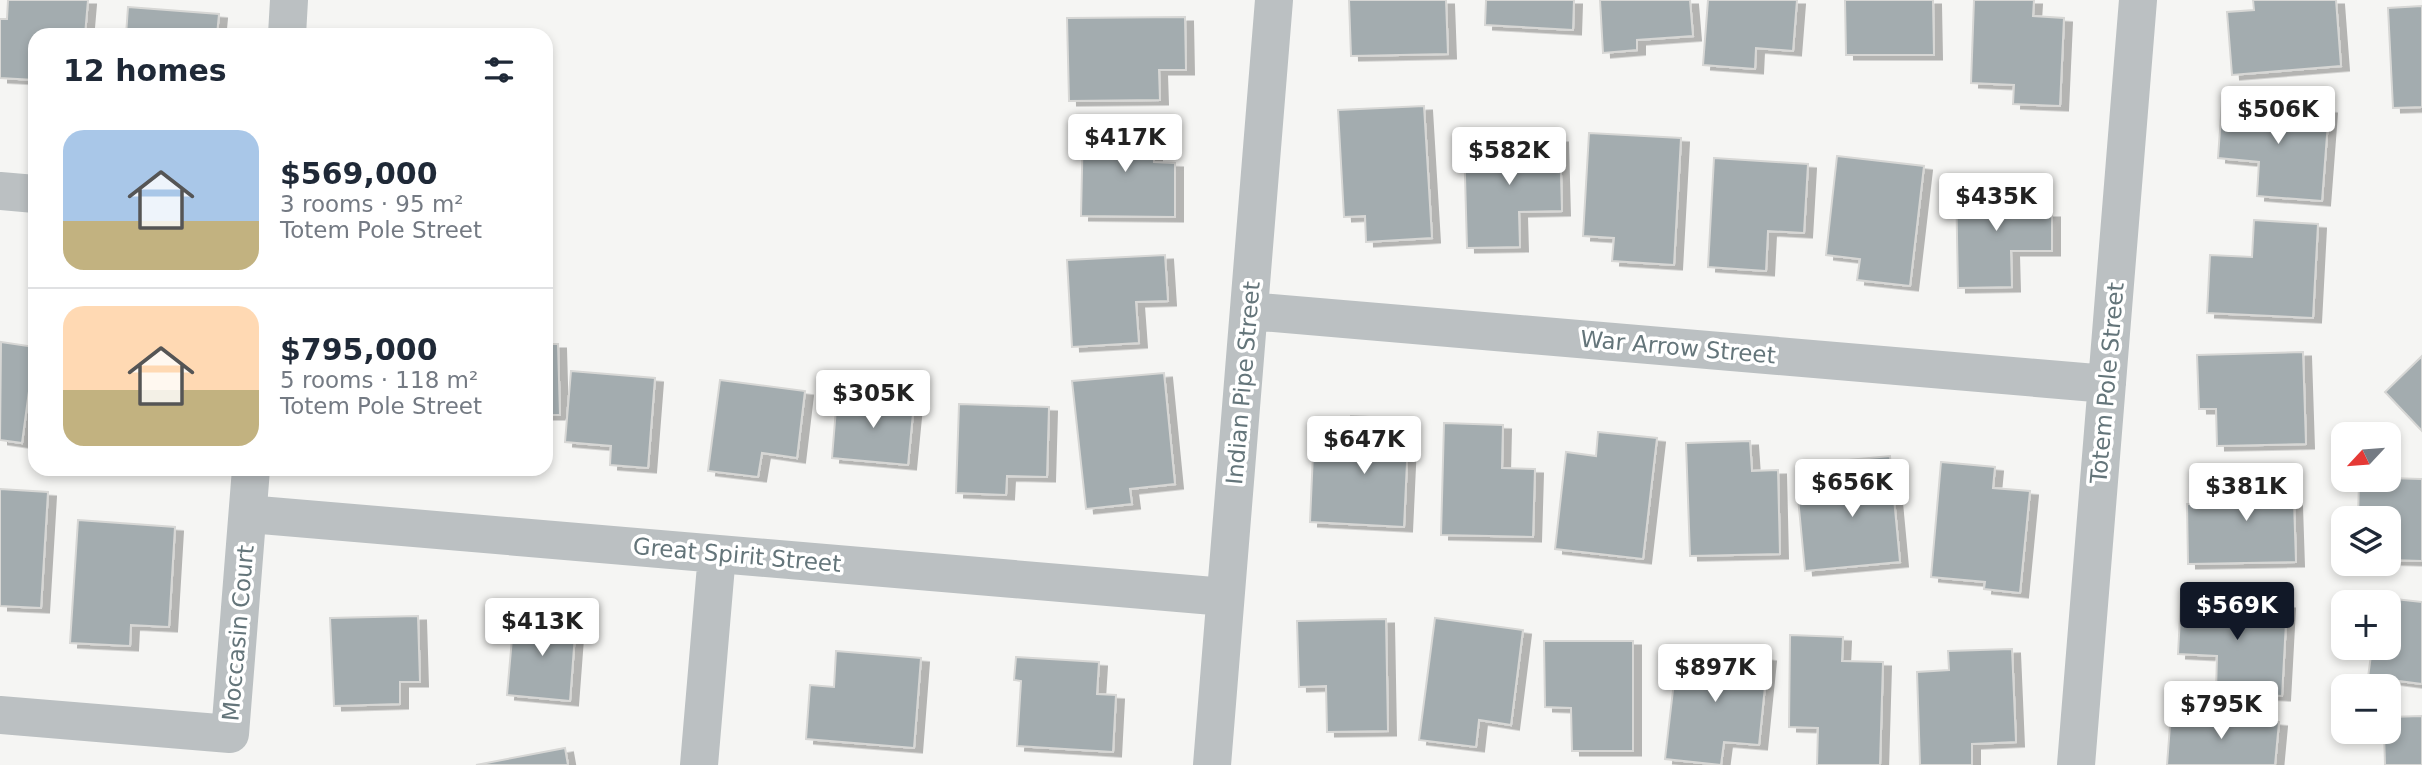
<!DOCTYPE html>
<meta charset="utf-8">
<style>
body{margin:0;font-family:"DejaVu Sans",sans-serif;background:#f6f6f7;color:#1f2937;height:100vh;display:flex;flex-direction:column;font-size:26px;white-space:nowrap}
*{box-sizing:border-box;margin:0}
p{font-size:23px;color:#747a83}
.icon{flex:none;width:38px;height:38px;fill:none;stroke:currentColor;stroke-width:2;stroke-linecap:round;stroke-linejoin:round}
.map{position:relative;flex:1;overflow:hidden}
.panel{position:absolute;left:28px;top:28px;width:525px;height:448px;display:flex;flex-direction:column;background:#fff;border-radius:21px;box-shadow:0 4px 10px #0003}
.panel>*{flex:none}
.needle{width:46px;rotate:244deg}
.fabs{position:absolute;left:2331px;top:422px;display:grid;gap:14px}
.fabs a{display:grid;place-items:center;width:70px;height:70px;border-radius:14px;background:#fff;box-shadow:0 4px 10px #0003;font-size:35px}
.price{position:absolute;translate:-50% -60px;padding:0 16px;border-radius:7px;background:#fff;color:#222;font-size:23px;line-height:46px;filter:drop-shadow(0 2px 4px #0008)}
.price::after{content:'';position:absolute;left:50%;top:42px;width:21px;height:16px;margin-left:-10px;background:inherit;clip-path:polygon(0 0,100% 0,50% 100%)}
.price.active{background:#111827;color:#fff}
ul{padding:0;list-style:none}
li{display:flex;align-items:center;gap:21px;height:175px;padding:0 35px}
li+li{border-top:2px solid #e0e1e3}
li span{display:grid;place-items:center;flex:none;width:196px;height:140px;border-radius:21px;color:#555}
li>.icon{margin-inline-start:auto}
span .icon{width:84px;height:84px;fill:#fffc;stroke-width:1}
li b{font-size:30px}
h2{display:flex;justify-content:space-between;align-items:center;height:84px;padding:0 35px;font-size:30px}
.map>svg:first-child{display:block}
</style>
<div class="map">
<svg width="2422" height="765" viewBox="0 0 2422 765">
<defs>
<filter id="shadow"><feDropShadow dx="8" dy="4.5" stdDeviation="0" flood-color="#0004"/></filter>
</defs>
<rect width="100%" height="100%" fill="#f5f5f3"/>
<path fill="#a3acaf" stroke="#d7d7d5" stroke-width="2" filter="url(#shadow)" d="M8,0H88L85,35H35V80L0,78V19H7Z
M1349,0H1446L1448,54L1351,56Z
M1486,0H1574L1573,30L1485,25Z
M1600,0H1690L1693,36L1637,40V50L1603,53Z
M1708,0H1797L1793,51L1756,48L1755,69L1703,65Z
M1845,0H1933L1934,55H1846Z
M1974,0H2034L2033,16L2064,18L2060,106L2013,104L2014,85L1971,83Z
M2253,0H2336L2341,66L2232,75L2227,12L2254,10Z
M2422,6V107L2393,108L2388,8Z
M128,7L219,14L217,35H126Z
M1185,17L1186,70H1159L1160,100L1069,101L1067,18Z
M2222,101L2329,109L2322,201L2257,196L2259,162L2218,158Z
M1424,106L1432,238L1366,242L1365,216L1344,217L1338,110Z
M1083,125L1154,126V162L1175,163V217L1081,216Z
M1589,133L1681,138L1674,265L1612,261L1614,238L1583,236Z
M1560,138L1562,211L1519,212L1520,247L1467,248L1464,141Z
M1837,156L1924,166L1910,286L1857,280L1860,259L1826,255Z
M1714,158L1808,164L1804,233L1768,231L1766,271L1708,267Z
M2023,182L2024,213H2052V251H2011L2012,287L1958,288L1956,184Z
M2254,220L2318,224L2313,318L2207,313L2210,255L2252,257Z
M1165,255L1168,301L1136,302L1139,343L1072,347L1067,260Z
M1,342L35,347L22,443L0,440Z
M546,344H558L560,415H546Z
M2303,352L2306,444L2217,446L2216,409H2199L2197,355Z
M2422,356V431L2385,392Z
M571,371L655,378L648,468L610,465L611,446L565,442Z
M1164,373L1175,484L1130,489L1132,504L1086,509L1072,381Z
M720,380L805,391L797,458L762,453L758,477L708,471Z
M837,396L914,403L908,465L832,458Z
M959,404L1049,407L1047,477L1007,476L1006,495L956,493Z
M1351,416L1409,419L1404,527L1310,522L1313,453L1349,455Z
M1444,423L1503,425L1502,468L1535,469L1533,537L1441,535Z
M1598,432L1657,438L1643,559L1555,549L1566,452L1596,456Z
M1750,441L1752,471L1778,470L1780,554L1690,556L1686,443Z
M1890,456L1900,562L1805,571L1798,498L1841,493L1838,461Z
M1941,462L1995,467L1993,488L2030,491L2020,593L1984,589L1985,582L1931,577Z
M2293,472L2296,562L2188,564L2187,504L2231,503L2230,473Z
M2389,478L2422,479V561L2389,560V518H2358L2359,480Z
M0,489L48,492L41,608L0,606Z
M78,520L175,527L169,627L131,625L130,646L70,643Z
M2377,597L2422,602V684L2368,677L2372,648H2389V602H2377Z
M2181,598L2287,604L2282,696L2216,692L2217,656L2178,654Z
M418,616L420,682H400V704L334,706L330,618Z
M514,616L576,621L570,701L507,695Z
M1435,618L1523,630L1511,725L1479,720L1476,747L1419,740Z
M1386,619L1388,731L1327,732L1326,686L1299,687L1297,621Z
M1790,635L1843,637L1842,661L1883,662L1880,765H1817L1818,728L1789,727Z
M1544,641H1633V751H1572L1571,708L1545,707Z
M1678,647L1768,657L1759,745L1724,742L1721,765L1665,759Z
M2012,649L2016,742L1972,744V765H1920L1917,672L1949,670L1948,651Z
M836,651L921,658L914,748L806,739L810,685L834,687Z
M1016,657L1099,662L1097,694L1116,695L1113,752L1017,746L1021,681L1014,680Z
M2171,712L2279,722L2275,765H2167Z
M2422,716V765H2385L2384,732H2389V717Z
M565,748L568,765H476Z"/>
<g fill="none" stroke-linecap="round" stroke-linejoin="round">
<path stroke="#bbc0c2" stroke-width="38" d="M287,35L289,0
M0,191L35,194
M1249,311L2107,384
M248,514L1225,597
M0,715L230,734L251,469
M699,765L717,554
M1212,765L1274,0
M2076,765L2138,0"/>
</g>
<g text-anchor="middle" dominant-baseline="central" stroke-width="7" stroke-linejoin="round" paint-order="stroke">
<g font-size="23" fill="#64757a" stroke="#fff">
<text transform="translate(1678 347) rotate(5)">War Arrow Street</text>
<text transform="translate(1243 383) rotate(-85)">Indian Pipe Street</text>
<text transform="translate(2107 383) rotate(-85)">Totem Pole Street</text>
<text transform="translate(737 555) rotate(5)">Great Spirit Street</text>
<text transform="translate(238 633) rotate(-85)">Moccasin Court</text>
</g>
</g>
</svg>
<div class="fabs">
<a><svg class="needle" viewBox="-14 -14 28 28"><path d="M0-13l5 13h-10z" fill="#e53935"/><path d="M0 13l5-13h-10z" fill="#747a83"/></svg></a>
<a><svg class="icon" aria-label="layers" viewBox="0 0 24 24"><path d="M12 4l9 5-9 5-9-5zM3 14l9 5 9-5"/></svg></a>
<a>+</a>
<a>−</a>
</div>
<b class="price" style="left:2278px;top:146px">$506K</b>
<b class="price" style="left:1125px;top:174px">$417K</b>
<b class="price" style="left:1509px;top:187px">$582K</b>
<b class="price" style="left:1996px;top:233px">$435K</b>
<b class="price" style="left:873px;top:430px">$305K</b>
<b class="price" style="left:1364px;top:476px">$647K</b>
<b class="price" style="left:1852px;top:519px">$656K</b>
<b class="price" style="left:2246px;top:523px">$381K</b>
<b class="price active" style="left:2237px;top:642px">$569K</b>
<b class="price" style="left:542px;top:658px">$413K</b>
<b class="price" style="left:1715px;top:704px">$897K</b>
<b class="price" style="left:2221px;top:741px">$795K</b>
<section class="panel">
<h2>12 homes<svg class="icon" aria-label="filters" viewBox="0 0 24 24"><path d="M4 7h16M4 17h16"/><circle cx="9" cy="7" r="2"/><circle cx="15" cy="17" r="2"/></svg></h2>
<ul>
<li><span style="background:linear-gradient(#a9c7e8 65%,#c2b280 0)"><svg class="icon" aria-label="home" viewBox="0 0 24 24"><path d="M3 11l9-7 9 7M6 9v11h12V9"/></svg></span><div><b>$569,000</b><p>3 rooms · 95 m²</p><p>Totem Pole Street</p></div></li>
<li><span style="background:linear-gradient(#ffd9b3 60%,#c2b280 0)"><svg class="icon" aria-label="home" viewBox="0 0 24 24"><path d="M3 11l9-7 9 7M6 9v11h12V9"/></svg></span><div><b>$795,000</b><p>5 rooms · 118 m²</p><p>Totem Pole Street</p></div></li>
</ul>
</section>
</div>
